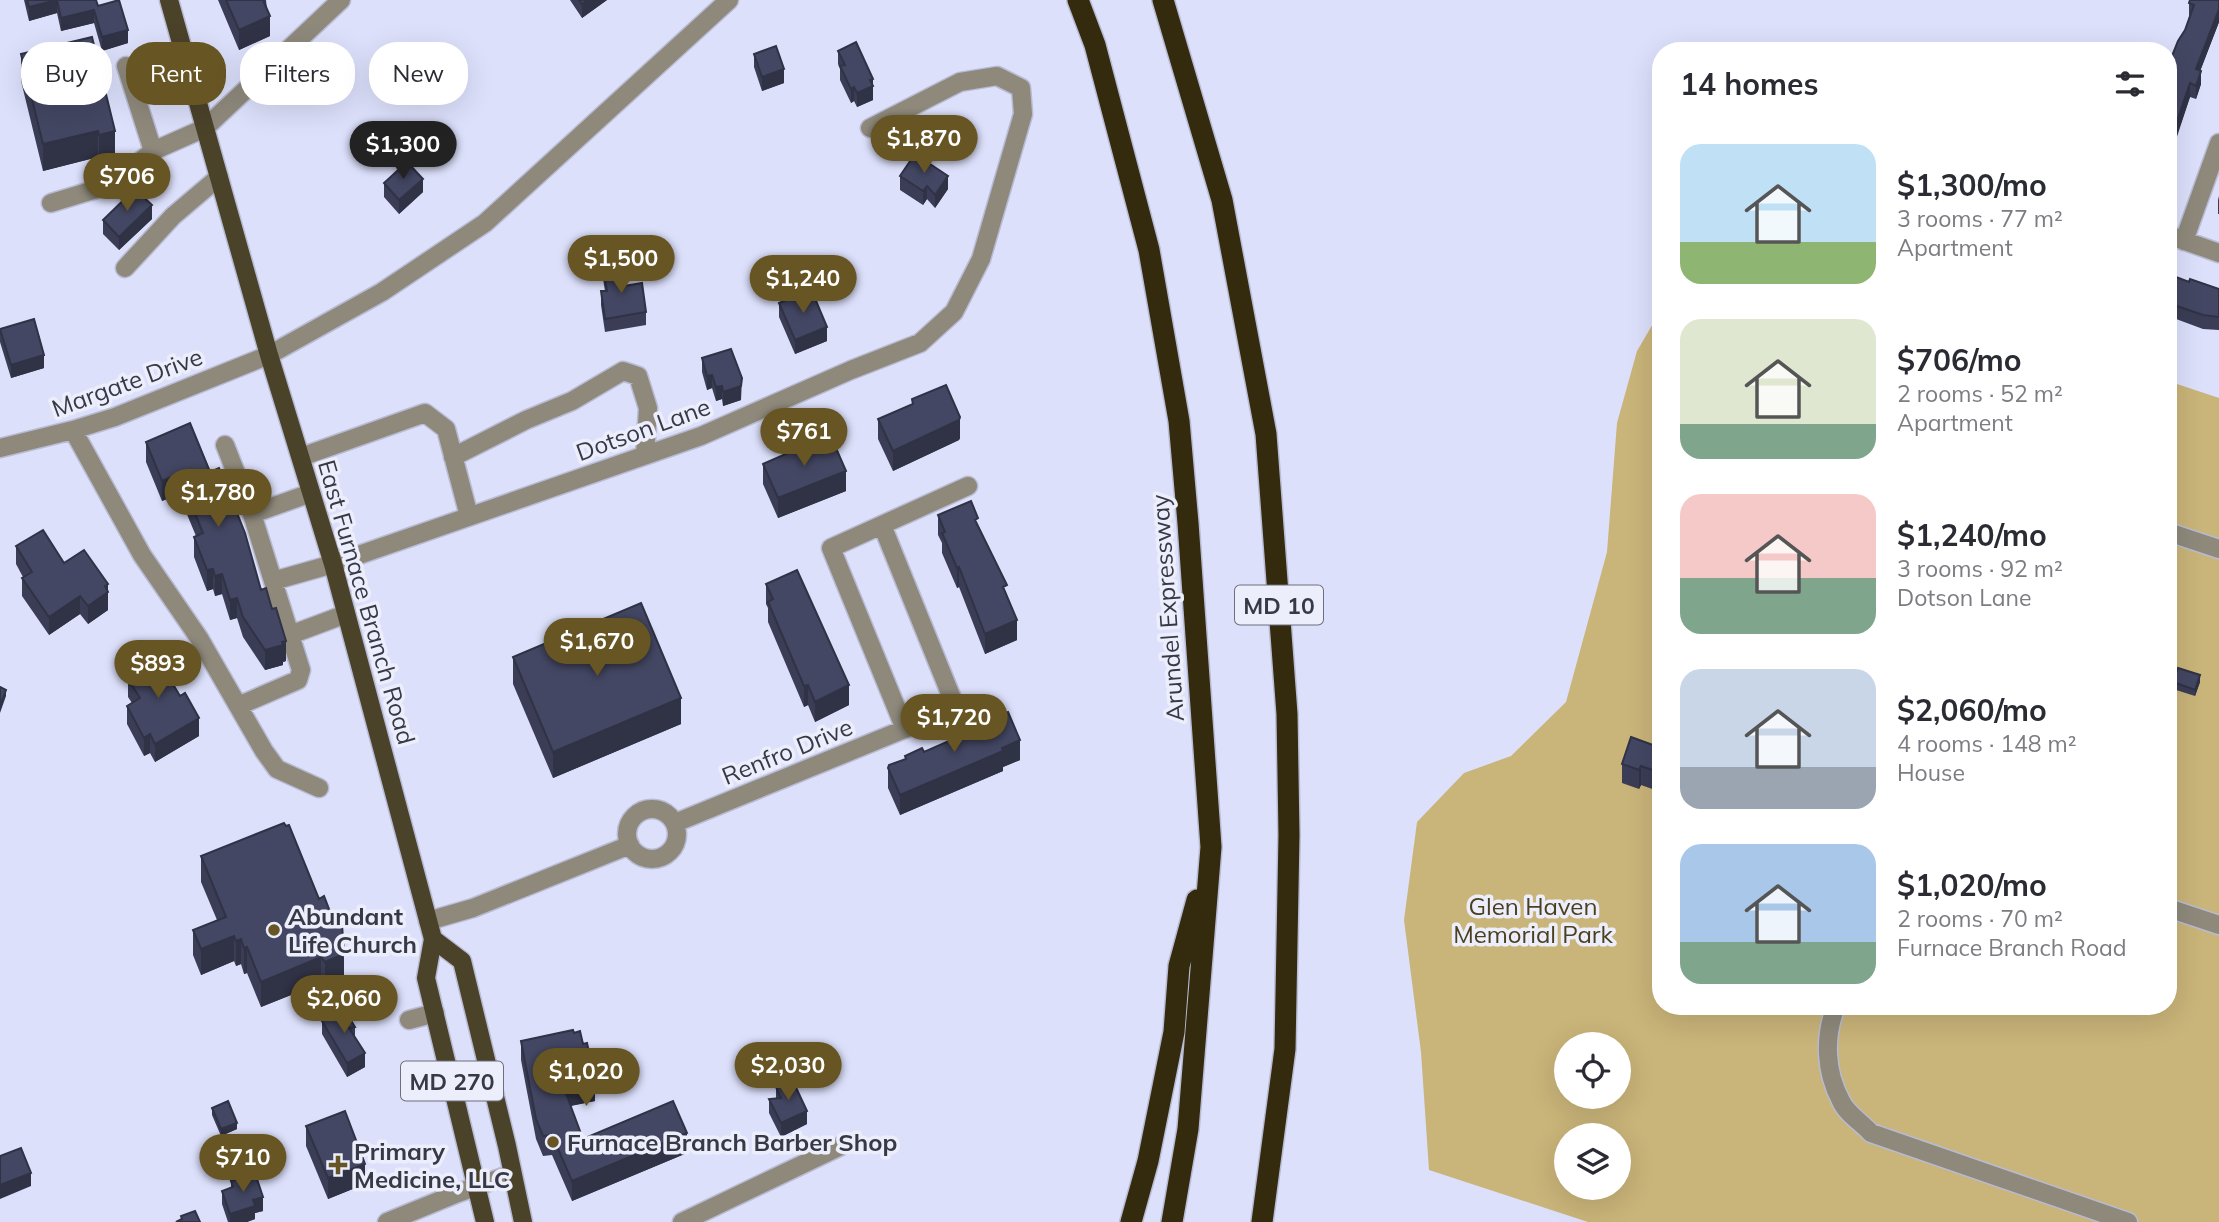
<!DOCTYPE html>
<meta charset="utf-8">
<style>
body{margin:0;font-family:Mulish,sans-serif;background:#f7f7f7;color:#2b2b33;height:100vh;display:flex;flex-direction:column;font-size:26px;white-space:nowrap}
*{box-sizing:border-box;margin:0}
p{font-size:23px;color:#7c7c81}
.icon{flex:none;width:38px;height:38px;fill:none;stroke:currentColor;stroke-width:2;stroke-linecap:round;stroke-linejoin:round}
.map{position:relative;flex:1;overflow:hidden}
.panel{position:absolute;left:1652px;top:42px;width:525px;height:973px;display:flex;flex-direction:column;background:#fff;border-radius:28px;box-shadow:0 7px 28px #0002}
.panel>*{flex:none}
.guide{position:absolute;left:21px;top:42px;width:665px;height:63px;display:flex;gap:14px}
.buttons{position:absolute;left:1554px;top:1032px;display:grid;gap:14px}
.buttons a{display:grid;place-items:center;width:77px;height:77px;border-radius:50%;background:#fff;box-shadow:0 7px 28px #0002;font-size:35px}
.price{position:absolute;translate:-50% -60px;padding:0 16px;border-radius:24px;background:#675523;color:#fff;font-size:23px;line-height:46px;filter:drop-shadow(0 2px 4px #0008)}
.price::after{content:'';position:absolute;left:50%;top:42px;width:21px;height:16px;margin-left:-10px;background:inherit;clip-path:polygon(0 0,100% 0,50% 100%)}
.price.active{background:#222;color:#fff}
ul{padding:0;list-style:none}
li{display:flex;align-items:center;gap:21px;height:175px;padding:0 28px}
li span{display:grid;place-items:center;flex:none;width:196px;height:140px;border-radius:21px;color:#555}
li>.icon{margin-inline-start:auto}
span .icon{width:84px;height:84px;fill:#fffc;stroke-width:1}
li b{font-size:30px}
h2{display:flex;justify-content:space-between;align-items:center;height:84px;padding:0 28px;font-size:30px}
.tag{padding:0 24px;border-radius:28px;background:#fff;box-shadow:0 7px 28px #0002;font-size:24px;line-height:63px}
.tag.active{background:#675523;color:#fff}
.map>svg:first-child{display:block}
</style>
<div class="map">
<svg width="2219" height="1222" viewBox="0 0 2219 1222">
<rect width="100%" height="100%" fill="#dce0fb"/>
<path fill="#c9b479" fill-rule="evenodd" d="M1661,310V1006H2168V381L2219,398V1222H1588L1429,1170L1421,1052L1404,920L1417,822L1464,773L1511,756L1566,702L1607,552L1617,423L1637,351ZM1566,1045H1619V1097H1566ZM1566,1136H1619V1188H1566Z"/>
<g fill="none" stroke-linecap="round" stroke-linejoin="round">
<g stroke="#b8bbd3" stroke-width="21">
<path id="minor" d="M126,66L153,151
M51,203L110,185L153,151L205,128L341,0
M2168,235L2219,253
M2184,241L2219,143
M125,268L173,216L219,177
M73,430L142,555L199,638L264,751L277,769L319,788
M225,445L252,514
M0,448L73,430L115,417L269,355L382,292L485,223L729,0
M301,457L425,413L446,429L469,516
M453,457L526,420L572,401L623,371L638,376L648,408L645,455
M311,493L252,514L290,635L346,614
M2168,532L2219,549
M273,581L333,564L701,436L851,370L920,343L954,312L981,259L1023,114L1021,88L997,76L960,82L870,128
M238,706L298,680L301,670L290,635
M905,729L831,548L968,486
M627 834a25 25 0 1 1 50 0a25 25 0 1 1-50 0Z
M675,823L956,708L882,525
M2168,908L2219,925
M428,921L473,908L630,845
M1836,1006C1824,1037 1825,1071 1841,1101C1846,1113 1862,1123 1871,1133L2128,1222
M409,1020L435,1013
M387,1222L458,1193L512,1174
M682,1222L841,1146"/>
</g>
<g stroke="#b8bbd3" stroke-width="21">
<path id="major" d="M169,0L269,355L333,564L433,939L426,978L485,1222
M433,939L462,961L507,1146L523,1222"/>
</g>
<g stroke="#b8bbd3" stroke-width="24">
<path id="highway" d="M1078,0L1095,45L1149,250L1179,421L1188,523L1211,847L1188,1129L1172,1222
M1163,0L1222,200L1266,434L1287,714L1289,835L1285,1049L1262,1222
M1131,1222L1148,1161L1174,1032L1179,966L1197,900"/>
</g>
<use href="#minor" stroke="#8e897b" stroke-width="18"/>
<use href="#major" stroke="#4b422a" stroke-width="18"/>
<use href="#highway" stroke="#342a0d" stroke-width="21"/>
</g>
<path fill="#3a3d55" d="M24,0H96L98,6L128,43L102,51L94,23L61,31L57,13L29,21Z
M218,0H266L270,36L239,50Z
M570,0H607L582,18Z
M2219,0V22L2200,71L2201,84L2196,99L2190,97L2172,152L2185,30L2189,17V3Z
M92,37L115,157L99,161L98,157L43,171L21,81V54Z
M838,51L873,79V100L857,107L854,101L851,103L840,80V69L838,64Z
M754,54L784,83L762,91L754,67Z
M900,176L948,189L935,208L927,199L923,205L900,190Z
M384,183L423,192L399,214L384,197Z
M2219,196V214H2218V200Z
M152,219L119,250L103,234V220Z
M603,266L624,286L646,312V325L605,332L601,305V291H605L603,279Z
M2168,274L2189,282L2219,289V330L2203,329L2168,316Z
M779,303L827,341L795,354L779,317Z
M0,329L44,368L11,378L0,342Z
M702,358L741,400L723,406L722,399L716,401L712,388L707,390L702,372Z
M912,399L960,438L959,440L893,471L878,439V419L912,404Z
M190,423L261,590L286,661L283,662V665L265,670L243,637L237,618L230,620L222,594L215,596L213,589L207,591L194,557V537L196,536L186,512L181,514L174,496L162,501L146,462V442Z
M815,446L846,491L778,518L763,484V464Z
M938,515L978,526L1007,595L1017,640L985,654L959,587L957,588L942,553V543L938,535Z
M16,546L64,563L108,591V610L88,624L80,614L49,635L22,596V578L23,577L16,564Z
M766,584L849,705L815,722L808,705L804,707L768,622V608L766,604Z
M513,657L681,724L553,778L513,684Z
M128,663L180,696L199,736L155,762L150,753L144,756L127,724V706L132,703L128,697Z
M2173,682H2200L2195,696L2173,689Z
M955,734L1020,760L1003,767V771L900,815L888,788V768L905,759V756L924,752L955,739Z
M1661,748V792L1641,785L1639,789L1622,783V764Z
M284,823L344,980L325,987L321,983L261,1007L247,973L244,974L241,964L236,966L234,961L201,975L193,955V930L217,920L201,882V856Z
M322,1021L355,1027V1037L365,1067L347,1077L322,1034Z
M521,1041L595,1101L571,1106L583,1139L687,1153L572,1201L552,1155L543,1156L536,1139L521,1060Z
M776,1087L807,1124L781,1137L769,1113V1099H776Z
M212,1108L237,1129L221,1136L212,1115Z
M306,1126L365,1184L328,1199L306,1146Z
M231,1181L263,1211L255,1213V1219L247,1222H228L222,1204V1191L231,1188Z"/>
<path fill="#303245" d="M57,0V13L29,21V7Z
M588,0H607L582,18V4Z
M2219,9V22L2196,82V69Z
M94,10V23L61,31V18Z
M270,16V36L239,50V30Z
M128,30V43L102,51V37Z
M784,69V83L762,91V77Z
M2201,71V84L2196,99V86Z
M873,79V100L857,107V93L870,80Z
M2190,83V97L2168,161V148Z
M854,87V101L851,103V89Z
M98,131V157L43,171V144Z
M115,131V157L99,161V135Z
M948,176V189L935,208V195Z
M423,179V192L399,214V200Z
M927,186V199L923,205V191Z
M152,205V219L119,250V237Z
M827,327V341L795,354V340Z
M44,355V368L11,378V365Z
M712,375V388L707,390V376Z
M742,378L741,400L723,406V392Z
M722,386V399L716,401V387Z
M960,417V438L959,440L893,471V451Z
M846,471V491L778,518V498Z
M174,476V496L162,501V481Z
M186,491V512L181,514V494Z
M959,567V587L957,588V568Z
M213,569V589L207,591V570Z
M222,574V594L215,596V576Z
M108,584V610L88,624V606Z
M80,596V614L49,635V617Z
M237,598V618L230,620V600Z
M1017,620V640L985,654V634Z
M286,641V661L283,662V665L265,670V650Z
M2200,675V682L2195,696V690Z
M808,685V705L804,707V686Z
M849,685V705L815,722V702Z
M6,690V696L0,713V706Z
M681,698V724L553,778V752Z
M199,718V736L155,762V744Z
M150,734V753L144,756V738Z
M1020,740V760L1003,767V771L900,815V795Z
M1641,766V785L1639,789V770Z
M234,936V961L201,975V949Z
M241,939V964L236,966V941Z
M247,947V973L244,974V948Z
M344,954V980L325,987V962Z
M321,957V983L261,1007V982Z
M365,1053V1067L347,1077V1063Z
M595,1081V1101L564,1107V1088Z
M807,1111V1124L781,1137V1123Z
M237,1123V1129L221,1136V1129Z
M687,1133V1153L572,1201V1181Z
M365,1164V1184L328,1199V1178Z
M31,1173V1186L0,1199V1185Z
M263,1197V1211L255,1213V1219L247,1222H230V1214L253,1200Z"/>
<path fill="#444763" stroke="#303245" stroke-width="2" d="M27,0H96L98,6L119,0L128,30L102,37L94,10L61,18L57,0L29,7Z
M226,0H263L270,16L239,30Z
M579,0H588L582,4Z
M2190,0H2219V9L2196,69L2201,71L2196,86L2190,83L2168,148V66L2178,41L2185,30L2194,5L2189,3Z
M92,37L115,131L99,135L98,131L43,144L21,54Z
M856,42L873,79L870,80L873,86L857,93L854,87L851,89L840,66L845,65L838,51Z
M776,46L784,69L762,77L754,54Z
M915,154L948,176L935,195L927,186L923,191L900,176Z
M407,162L423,179L399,200L384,183Z
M135,189L152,205L119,237L103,220Z
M620,263L624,286L642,283L646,312L605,319L601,291H607L603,266Z
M2168,274L2189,282L2190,279L2219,289V317L2203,315L2168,303Z
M811,289L827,327L795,340L779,303Z
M34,319L44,355L11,365L0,329Z
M731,349L742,378L741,386L723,392L722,386L716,387L712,375L707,376L702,358Z
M946,385L960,417L959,420L893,451L878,419L913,404L912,399Z
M190,423L210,472L219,468L245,533L261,590L266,588L272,609L276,608L286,641L282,642L283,645L265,650L243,617L237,598L230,600L222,574L215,576L213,569L207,570L194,537L203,533L186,491L181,494L174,476L162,481L146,442Z
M832,439L846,471L778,498L763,464L813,442L815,446Z
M971,501L978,518L975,520L1007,585L1003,587L1017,620L985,634L959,567L957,568L942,533L945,532L938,515Z
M43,530L64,563L84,550L108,584L105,586L108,592L88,606L80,596L49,617L22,578L32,572L16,546Z
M797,570L849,685L815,702L808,685L804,686L768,602L773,599L766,584Z
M641,603L681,698L553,752L513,657Z
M152,649L180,696L185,693L199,718L155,744L150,734L144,738L127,706L140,698L128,679L135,675L128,663Z
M2178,668L2200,675L2195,690L2173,682Z
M0,687L6,690L0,706Z
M1008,712L1020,740L1002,748L1003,751L900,795L888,768L889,765L906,759L905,756L922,748L924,752L956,738L955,734Z
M1631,737L1661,748V773L1641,766L1639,770L1622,764Z
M284,823L286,826L289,825L319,899L324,896L331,914L342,924L344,954L325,962L321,957L261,982L247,947L244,948L241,939L236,941L234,936L201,949L193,930L226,917L201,856Z
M343,1008L355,1027L349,1028L365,1053L347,1063L322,1021Z
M573,1030L574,1033L580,1031L583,1044L587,1043L595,1081L564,1088L583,1139L673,1101L687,1133L572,1181L552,1135L543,1136L536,1119L521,1041Z
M792,1079L807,1111L781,1123L769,1099L781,1098L776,1087Z
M228,1101L237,1123L221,1129L212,1108Z
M345,1111L365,1164L328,1178L306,1126Z
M21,1148L31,1173L0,1185V1156Z
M255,1173L263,1197L253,1200L255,1206L230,1214L222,1191L233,1187L231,1181Z
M195,1211L200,1222H176L182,1219L181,1216Z"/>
<g fill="#675523" stroke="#eceefb" stroke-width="2.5">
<circle cx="274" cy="930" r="7"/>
<circle cx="553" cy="1142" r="7"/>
<path d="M334.5 1154.5h7v7h7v7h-7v7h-7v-7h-7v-7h7z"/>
</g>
<g text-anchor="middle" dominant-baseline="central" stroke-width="7" stroke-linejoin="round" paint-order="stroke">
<g fill="#eceefb" stroke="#6d6f7c" stroke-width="2">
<rect x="1235" y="585.5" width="88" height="39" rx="5"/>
<rect x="401" y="1061.5" width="102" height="39" rx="5"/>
</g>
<g font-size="23" font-weight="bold" fill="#373946">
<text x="1279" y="605">MD 10</text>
<text x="452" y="1081">MD 270</text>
</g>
<g font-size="24" fill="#373946" stroke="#eceefb">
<text transform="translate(127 382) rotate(-20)">Margate Drive</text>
<text transform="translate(643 429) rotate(-20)">Dotson Lane</text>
<text transform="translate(367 602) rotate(74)">East Furnace Branch Road</text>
<text transform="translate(1167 608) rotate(-94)">Arundel Expressway</text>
<text transform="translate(787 751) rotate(-22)">Renfro Drive</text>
</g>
<g font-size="24" fill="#4b3f1d" stroke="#eceefb">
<text x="1533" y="906">Glen Haven<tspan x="1533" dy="28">Memorial Park</tspan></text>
</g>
<g font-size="24" font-weight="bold" fill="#373946" stroke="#eceefb" text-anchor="start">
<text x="288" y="916">Abundant<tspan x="288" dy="28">Life Church</tspan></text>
<text x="567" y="1142">Furnace Branch Barber Shop</text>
<text x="354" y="1151">Primary<tspan x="354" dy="28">Medicine, LLC</tspan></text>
</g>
</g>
</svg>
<div class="buttons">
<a><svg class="icon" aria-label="locate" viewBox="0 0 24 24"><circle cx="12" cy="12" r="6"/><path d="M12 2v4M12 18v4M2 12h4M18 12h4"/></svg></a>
<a><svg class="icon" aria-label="layers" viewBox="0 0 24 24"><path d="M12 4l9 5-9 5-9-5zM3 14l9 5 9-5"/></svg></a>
</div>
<b class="price" style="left:924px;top:175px">$1,870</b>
<b class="price active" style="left:403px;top:181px">$1,300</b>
<b class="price" style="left:127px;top:213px">$706</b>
<b class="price" style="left:621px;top:295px">$1,500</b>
<b class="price" style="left:803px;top:315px">$1,240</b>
<b class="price" style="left:804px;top:468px">$761</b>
<b class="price" style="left:218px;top:529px">$1,780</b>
<b class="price" style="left:597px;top:678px">$1,670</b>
<b class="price" style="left:158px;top:700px">$893</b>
<b class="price" style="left:954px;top:754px">$1,720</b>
<b class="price" style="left:344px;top:1035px">$2,060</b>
<b class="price" style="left:788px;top:1102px">$2,030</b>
<b class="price" style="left:586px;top:1108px">$1,020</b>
<b class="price" style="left:243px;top:1194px">$710</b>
<div class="guide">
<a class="tag">Buy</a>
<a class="tag active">Rent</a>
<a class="tag">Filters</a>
<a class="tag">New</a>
</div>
<section class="panel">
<h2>14 homes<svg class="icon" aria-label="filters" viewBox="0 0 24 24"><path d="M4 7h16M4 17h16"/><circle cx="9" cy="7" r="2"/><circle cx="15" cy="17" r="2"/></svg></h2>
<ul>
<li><span style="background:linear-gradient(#bfe0f5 70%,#8fb573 0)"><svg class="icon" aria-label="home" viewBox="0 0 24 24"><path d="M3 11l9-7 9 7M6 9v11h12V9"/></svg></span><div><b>$1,300/mo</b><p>3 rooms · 77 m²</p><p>Apartment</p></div></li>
<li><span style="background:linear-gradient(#dfe7d0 75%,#7fa58c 0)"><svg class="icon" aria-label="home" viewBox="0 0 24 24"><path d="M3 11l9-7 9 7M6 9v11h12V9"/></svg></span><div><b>$706/mo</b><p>2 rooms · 52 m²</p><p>Apartment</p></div></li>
<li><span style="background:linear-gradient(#f6c9c9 60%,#7fa58c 0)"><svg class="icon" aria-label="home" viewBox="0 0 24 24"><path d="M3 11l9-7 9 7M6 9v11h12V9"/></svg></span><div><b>$1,240/mo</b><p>3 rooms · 92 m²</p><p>Dotson Lane</p></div></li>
<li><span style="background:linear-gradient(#c9d6e8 70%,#9aa5b1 0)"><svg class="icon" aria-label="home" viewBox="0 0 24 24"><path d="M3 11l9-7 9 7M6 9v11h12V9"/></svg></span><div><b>$2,060/mo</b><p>4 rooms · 148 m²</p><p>House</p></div></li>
<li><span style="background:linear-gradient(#a9c7e8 70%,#7fa58c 0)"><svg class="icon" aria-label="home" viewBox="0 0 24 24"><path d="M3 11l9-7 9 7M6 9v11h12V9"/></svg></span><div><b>$1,020/mo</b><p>2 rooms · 70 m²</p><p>Furnace Branch Road</p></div></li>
</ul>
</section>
</div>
